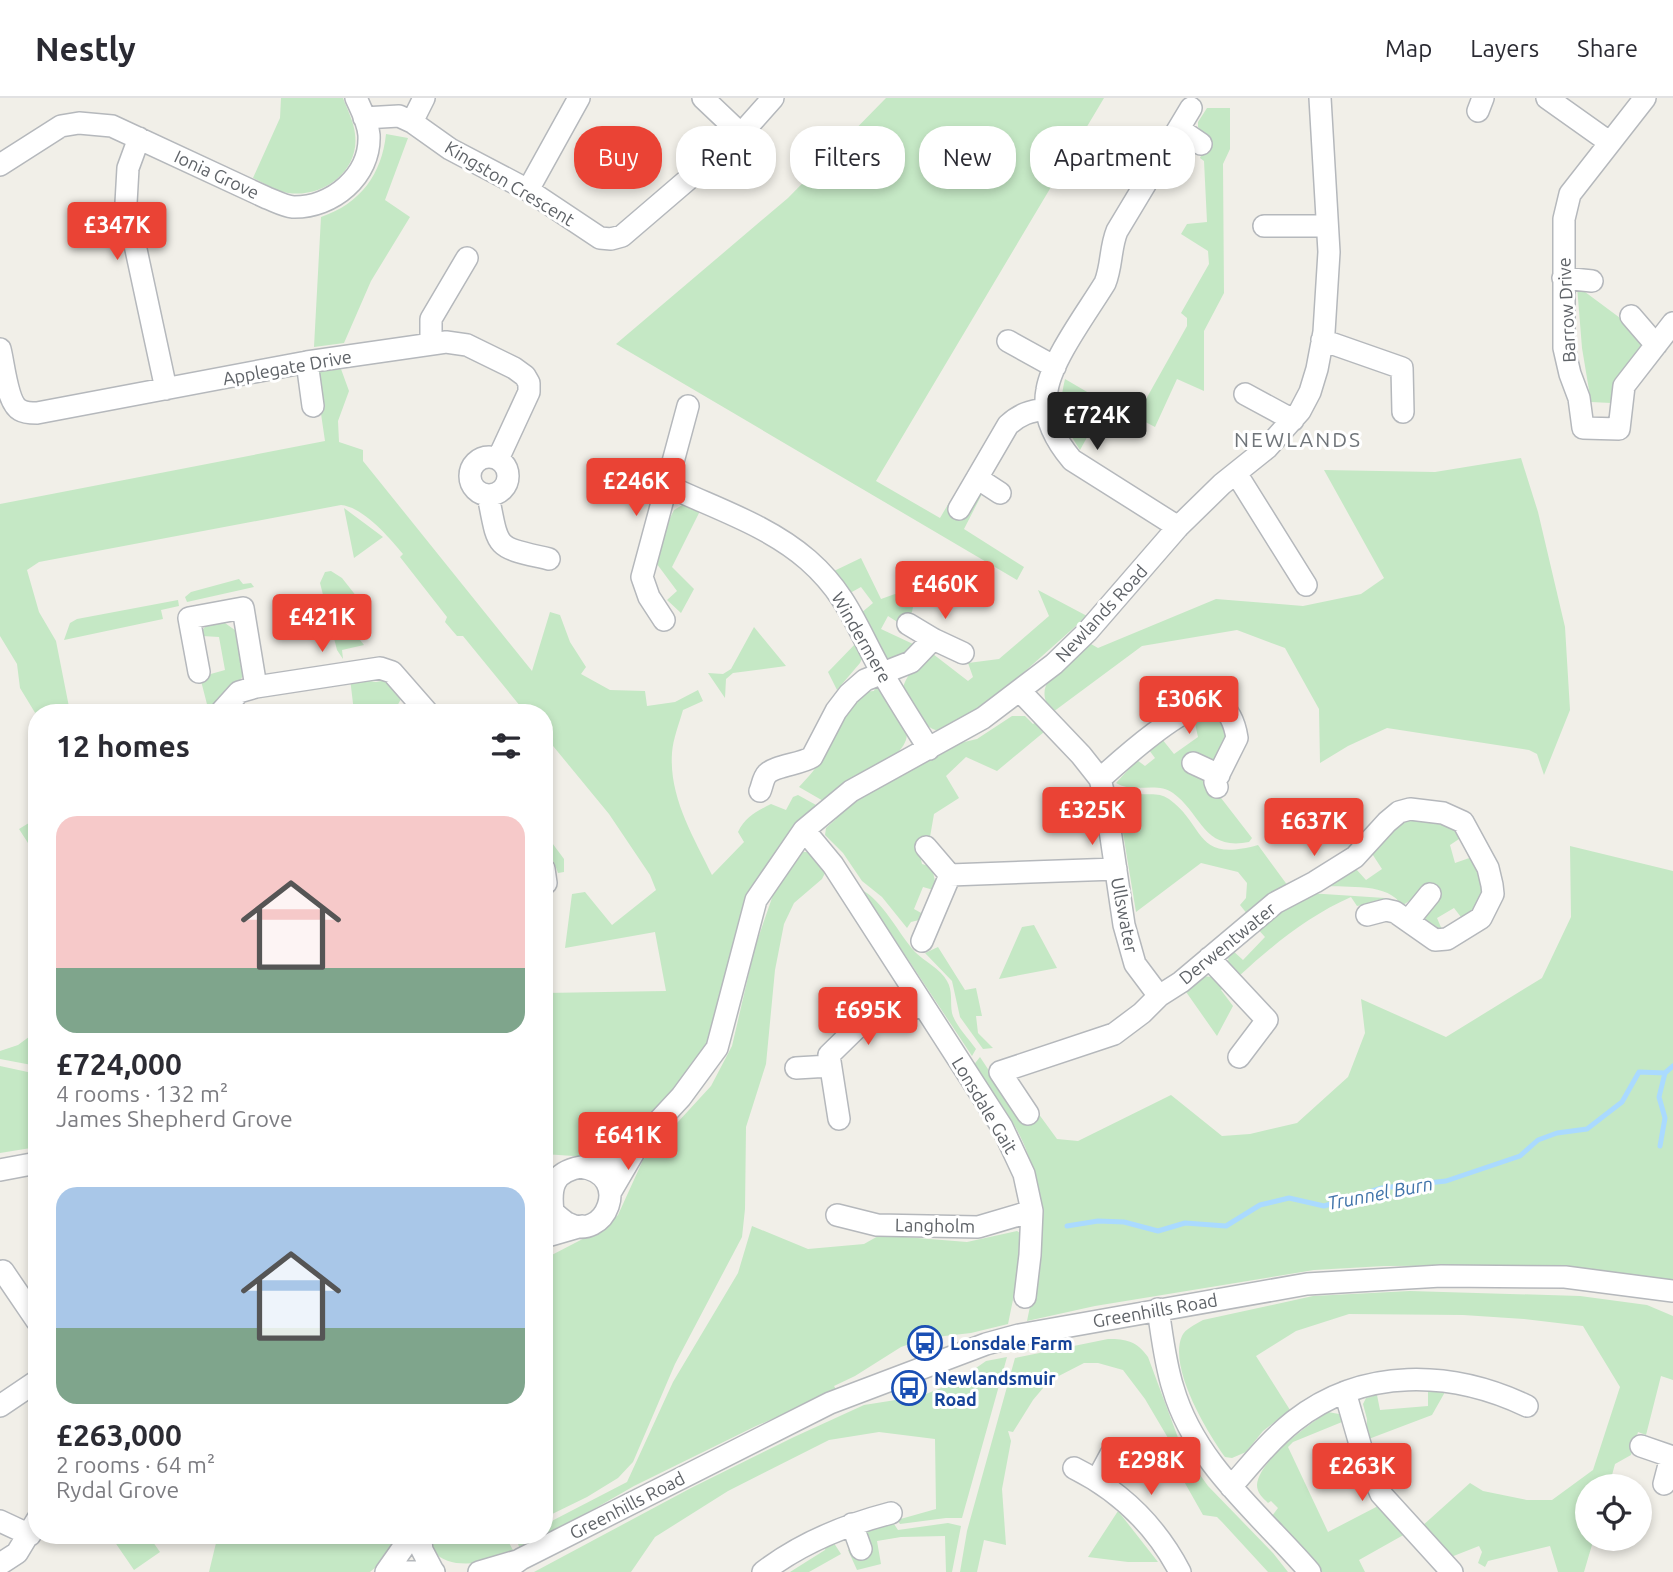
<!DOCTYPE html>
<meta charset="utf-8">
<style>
body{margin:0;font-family:Ubuntu,sans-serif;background:#f7f7f7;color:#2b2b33;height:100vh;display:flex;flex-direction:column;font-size:26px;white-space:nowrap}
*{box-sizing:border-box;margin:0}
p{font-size:23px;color:#7c7c81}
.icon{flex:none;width:38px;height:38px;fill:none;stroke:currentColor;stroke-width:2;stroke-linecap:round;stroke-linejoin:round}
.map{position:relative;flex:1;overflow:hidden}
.side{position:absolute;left:28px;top:606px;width:525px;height:840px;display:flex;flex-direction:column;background:#fff;border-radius:28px;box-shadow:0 4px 10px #0003}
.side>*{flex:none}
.banner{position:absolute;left:574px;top:28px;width:665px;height:63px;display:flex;gap:14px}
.controls{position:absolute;left:1575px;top:1376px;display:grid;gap:14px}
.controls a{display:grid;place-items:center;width:77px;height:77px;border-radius:50%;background:#fff;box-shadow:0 4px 10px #0003;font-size:35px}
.price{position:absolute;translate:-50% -60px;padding:0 16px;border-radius:7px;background:#ea4335;color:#fff;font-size:23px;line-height:46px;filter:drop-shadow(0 2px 4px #0008)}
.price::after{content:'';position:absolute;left:50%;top:42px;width:21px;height:16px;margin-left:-10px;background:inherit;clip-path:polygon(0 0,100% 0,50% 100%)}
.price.on{background:#222;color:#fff}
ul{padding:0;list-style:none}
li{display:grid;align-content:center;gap:14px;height:371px;padding:0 28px}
li span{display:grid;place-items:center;height:217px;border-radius:21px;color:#555}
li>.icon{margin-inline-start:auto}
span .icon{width:126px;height:126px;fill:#fffc;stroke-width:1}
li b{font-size:30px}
h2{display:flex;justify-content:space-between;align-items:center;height:84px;padding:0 28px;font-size:30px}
.chip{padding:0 24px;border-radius:28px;background:#fff;box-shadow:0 4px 10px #0003;font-size:24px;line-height:63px}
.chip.on{background:#ea4335;color:#fff}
header{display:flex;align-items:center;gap:42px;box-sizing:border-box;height:98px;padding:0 35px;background:#fff;border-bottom:2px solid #e1e1e2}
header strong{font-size:33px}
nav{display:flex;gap:38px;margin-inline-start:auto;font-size:24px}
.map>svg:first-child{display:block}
</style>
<header>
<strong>Nestly</strong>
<nav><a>Map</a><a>Layers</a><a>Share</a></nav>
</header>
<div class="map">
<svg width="1673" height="1474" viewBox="0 0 1673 1474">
<rect width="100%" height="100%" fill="#f1efe8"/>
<path fill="#c5e8c5" d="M281,0H343C347,11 354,24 355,36C360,73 323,100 288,95C276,93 264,85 253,80L280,20Z
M886,0H1104L876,383L940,420L950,403L952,404L982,396L964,431L1024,469L1017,482L616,246L788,100Z
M1207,10H1230V51L1223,66L1224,195L1204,233V293L1177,281L1155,329L1136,319L1187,228V220L1181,215L1209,166L1208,153L1181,136L1187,126L1207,124L1204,63L1200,60L1209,41L1198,29V24Z
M386,36L408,40L385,102L410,119L371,183L344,245L314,249L321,119C360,106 382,76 386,36Z
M1577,188L1647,240L1617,280L1611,305L1591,304L1582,250Z
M341,271L349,293L338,323L339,344L363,352V363L532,573L550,514L560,517L570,544L586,569L581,576L610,592L645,593L647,608L675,604L698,592L703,603L683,612C679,626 673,641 672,655C669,699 693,738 712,777L744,744L738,734C745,719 757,713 771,706L786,712L793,699L798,697L816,707L778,754L707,950L684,987L631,1037L588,1059L544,1056V895L666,893L655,834L565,850L572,796L585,794L612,827L656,792L650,777L609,716L544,637V614H525L463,538H457L445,524L447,519L400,459L403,456C389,439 363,409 341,407L39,464L27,472L39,514L56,543L70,614H37V618L20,590L17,566L0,538V406L325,343L320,309L317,274Z
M1065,281L1106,305L1080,352C1063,325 1057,314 1065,281Z
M1521,360L1538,414L1565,529L1570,612L1544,677L1537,656L1529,652L1387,630L1348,648L1320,665L1319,611L1285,550L1237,532L1142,548L1053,614C1026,585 1070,563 1091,546L1098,550L1216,501L1303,508L1361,496L1384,480L1324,372L1435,374Z
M684,406L701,411L672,469L694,491L681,515L667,502L677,493L651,458L674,412Z
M344,410L383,439L354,460Z
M861,460L881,501L895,496L915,499L912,514L899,525L888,518L881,531L913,546V550L892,564L886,562L861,515L873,505L861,489L850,495L833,481L834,473Z
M331,473L342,480L357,499L339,515L364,547L342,552L343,561L337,552L320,485L325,474Z
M239,481L243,486L251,485L254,489L187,504L185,499L191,494Z
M1038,492L1087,518L996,599L939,633C920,629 912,606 903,590C906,577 920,561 933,556L968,583L973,579L968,565L999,561L1049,518Z
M178,502L179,508L161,512L163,521L64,542L70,525L77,521Z
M225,525L239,535L243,578L240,582L226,591L209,614L200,579L225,572L219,539L202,538V532L207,527Z
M754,529L786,568L733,575L726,581L725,600L708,575L723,576L731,571Z
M859,542L864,556L860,565L837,592L828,574Z
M350,580L376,584L386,582L402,599L394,614H354Z
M875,590L881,591L906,631C909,642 903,649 895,658L825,704L799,689C806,681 814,673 820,664C831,646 851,592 874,593Z
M1206,616L1218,617L1230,639L1217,663H1210L1190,654L1185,667L1204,678L1252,740L1249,744C1203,753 1202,716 1173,695C1157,683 1134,696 1116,685L1137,662L1145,668L1155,660L1146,648L1162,641L1174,656L1198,639L1194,621Z
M1012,618H1025L1033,626L1037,623L1044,634L997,673L966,659L946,678L959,700L934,716L930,739L918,749L922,766L932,769L937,793L923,789L914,811L923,816V821L911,824L907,830L882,799L862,783L843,755L825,737L826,730L836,721L835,715L871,689L960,645L977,641Z
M1110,692C1119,693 1129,695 1138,696C1150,697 1159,694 1169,701C1206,728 1194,765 1258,747L1288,788L1248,817L1240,807L1246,800L1247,785L1238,774L1201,765L1136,814L1121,723L1115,713Z
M1404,718L1450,722L1465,737L1450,747L1455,765L1475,758C1489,792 1488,796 1464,823L1454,810L1437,820L1443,834L1424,825L1426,791L1402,808C1389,784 1347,790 1323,788L1356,771L1366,782L1382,771L1369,751Z
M37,720V759L19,731Z
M544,734L564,761V774L558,775C554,763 544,745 544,734Z
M1570,748L1673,773V1184L1548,1167L1384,1168L1314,1172L1095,1208L1027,1223L1034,1189L1016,1187L1008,1226L971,1235L927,1240L901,1249L855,1278L834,1288L837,1293L756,1328L634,1388L521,1453L515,1439L544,1437V1427L627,1384L673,1284L738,1175L752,1128L808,1151L864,1146L880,1137L967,1144L1017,1133L1031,1142C1032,1122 1034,1102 1033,1082C1032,1044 996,997 972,969L980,959L1023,1024L1038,1015L1057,1041L1078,1043L1171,997L1222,1038L1250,1036L1297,1025L1348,979L1365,935L1361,901L1446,939L1542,880L1571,819Z
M803,754H811L826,773L822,781L794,805L784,826L775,872L766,966L746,1029L745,1111L742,1139L675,1266L633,1364L618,1380L587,1399L544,1420V1161L602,1131L618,1117L643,1062L711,988L732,948L755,849L773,797Z
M862,792C882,802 899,836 915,854C924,863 941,871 947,883C953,893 950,904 952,915C955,927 969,941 976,951L972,958Z
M1308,795L1385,800L1389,802L1357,808L1351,799C1308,818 1273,847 1239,878L1228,864L1229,853L1231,851L1243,862L1265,839L1255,828Z
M1034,827L1057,870L999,881L1022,829Z
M938,849L965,892L976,890L982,918H976L978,935L993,950L983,951L960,919L952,883L925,855Z
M1202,878L1212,879L1224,889L1221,892L1233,908L1217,938L1184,891Z
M37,933V968L0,961V953L18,947Z
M0,968L37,976V1049L0,1055Z
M1410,1193L1580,1198L1647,1207L1673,1218V1282L1661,1278L1646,1337L1638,1334L1631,1357L1615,1366L1609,1388H1587V1440H1594L1584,1474H1558L1550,1448L1488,1463L1485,1469L1478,1465L1482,1454L1479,1448L1451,1459L1421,1429L1470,1385L1483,1393L1527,1402H1552L1593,1372L1620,1289L1583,1228L1524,1221L1463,1217L1349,1216L1296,1233L1256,1258L1290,1312L1263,1333L1246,1354L1232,1360L1225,1359C1207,1334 1168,1269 1182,1238C1185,1231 1196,1226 1203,1222L1313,1198Z
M1108,1241C1126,1241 1137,1243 1148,1259L1183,1353L1208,1388L1273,1455L1288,1474H1268L1222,1424L1217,1419L1203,1417L1173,1364L1168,1340L1145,1301L1123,1272L1098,1265H1084L1049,1283L1033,1302L1013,1334L1008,1333L1011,1343L1002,1391L1006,1447L984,1442L977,1474H960L967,1433L1015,1260Z
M1007,1259L962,1420H946L900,1426L897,1422L936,1411L935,1341L879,1334L829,1342L728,1393L655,1439L631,1474H534L691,1390L794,1339L864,1307L921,1298L956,1284L986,1263Z
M1428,1293L1445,1294L1432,1317L1366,1342L1367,1321L1363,1306L1366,1300L1377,1297L1380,1312L1428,1308Z
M1328,1314L1339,1316L1342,1324L1293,1344L1288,1349L1328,1434L1380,1407L1407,1435L1359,1462L1365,1474H1321L1272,1418L1278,1410L1271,1403L1268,1405C1263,1400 1257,1395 1257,1387C1258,1363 1309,1326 1328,1314Z
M1118,1413L1158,1464H1128L1088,1459Z
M892,1423L898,1432L948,1425L961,1428L952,1474H946L945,1438L901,1439L877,1443L881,1466L857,1472L848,1452L854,1450L869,1429Z
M110,1437H148L160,1454L134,1472Z
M225,1437H401L384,1462L370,1474H209L216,1445Z
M430,1437C456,1437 480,1443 506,1439L515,1456C491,1464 449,1474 434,1453C430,1447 429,1444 430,1437Z
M832,1442L841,1456L809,1474H790L825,1452L827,1444Z"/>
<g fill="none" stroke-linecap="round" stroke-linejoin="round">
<path stroke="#aadaff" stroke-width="5" d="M1660,1048L1665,1020L1659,999L1665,975L1673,968
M1067,1128L1098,1123L1124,1124L1158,1133L1185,1125L1226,1128L1260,1107L1289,1100L1324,1108L1382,1090L1446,1083L1520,1058L1538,1042L1557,1035L1587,1031L1622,1004L1639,974L1665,975"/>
<g stroke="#b5b8bc" stroke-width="24">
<path id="minor" d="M703,0L741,36
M1547,0L1609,44
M1645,0L1570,96L1564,121V250L1570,276L1579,300L1583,330L1619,331L1624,288L1673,225
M1478,13L1483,0
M364,20L399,18L412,24L450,51L528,92L600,140L611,141L622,138L741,36L773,0
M412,24L424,0
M1179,31L1201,46
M139,40L128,70L126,105L166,291
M0,67L61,28L79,25L112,28L267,100C275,103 284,108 293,109C332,110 371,78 369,37C368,24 361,11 356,0
M528,92L579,0
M1264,128H1327
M1563,180L1592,183
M1631,218L1656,247
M1322,242L1402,270L1403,314
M1008,243L1055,269
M431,245V221L467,160
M0,251C4,266 7,305 20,312C25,315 31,315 37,315L307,264L446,244L467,247L514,270L525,278L529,285V294L498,361
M307,264L313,308
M1245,296L1293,322
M470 378a19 19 0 1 1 38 0a19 19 0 1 1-38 0Z
M1236,375L1306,487
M977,380L1000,395
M666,387C714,410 768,427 808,462C849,498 858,533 884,578C898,602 914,627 929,651
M488,397C499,453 494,448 549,461
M959,411L1008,327C1020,316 1030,313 1046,311
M1178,429L1072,362C1056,343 1042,318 1047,292C1052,261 1088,213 1105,185C1112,168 1110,150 1117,133L1191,10
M664,522L649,499L642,479L688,308
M908,526L933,541L963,555
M199,574L189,520L243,510L256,589
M1020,593L1081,657L1100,681L1106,705L1124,827L1135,866L1159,898
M221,614L239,594L256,589L380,570L392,574L427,614
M1193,665L1219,677
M1100,681C1121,662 1186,603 1214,606C1229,608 1235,627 1237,640L1215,684L1217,689
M760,693C762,689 763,680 767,676C774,668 801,666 812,659L836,613L849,596L865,582L911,564L933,541
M804,732L833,767L1002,1029L1024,1076L1032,1113L1030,1157L1025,1199
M926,749L950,777
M544,771L546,785
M1408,823L1430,796
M922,843L950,777L1116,771
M1209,860L1267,922L1239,959
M796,970L830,968
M1028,1016L1000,974L1114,936L1142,915L1159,898L1181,884L1275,805L1315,784L1355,759L1387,724L1399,714L1410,711L1443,715L1463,724L1488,770L1492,787L1493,796L1481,820L1447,841L1435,842L1395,814L1386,812L1367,817
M839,1021L829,957L872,915L910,912L922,905
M581,1069C634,1077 605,1146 567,1125C562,1122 557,1117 553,1114C550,1089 553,1074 581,1069Z
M594,1071L639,1042
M0,1072L37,1065
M610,1095L641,1042L681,999L717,950L756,802L804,732L851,693L983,620L1054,566L1087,534L1178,429L1222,386L1267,350L1300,313L1310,294L1317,271L1324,234L1329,154L1320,0
M837,1117L877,1127L978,1129L1032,1113
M544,1139L582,1128
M3,1173L37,1223
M1158,1211C1162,1237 1165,1265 1173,1290C1195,1366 1260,1416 1310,1474
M1345,1294L1362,1353L1381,1396L1452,1474
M0,1308L37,1283
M1641,1348L1673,1359
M1074,1370C1120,1393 1156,1428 1180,1474
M1097,1382L1111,1356
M1664,1386L1671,1359
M1231,1389C1251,1366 1270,1342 1294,1323C1363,1269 1451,1272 1527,1308
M0,1423L30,1437
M852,1426L861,1451
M420,1437L422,1452L433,1473
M0,1466L17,1455L37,1422
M386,1474L412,1437
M392,1474H434
M479,1474L517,1463
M503,1474L521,1461L830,1305L986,1246L1019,1237L1307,1186L1441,1178L1565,1179L1673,1193
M763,1474C801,1445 845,1427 891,1415"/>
</g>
<use href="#minor" stroke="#fff" stroke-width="21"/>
</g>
<defs>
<g id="bus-ring" transform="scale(1.75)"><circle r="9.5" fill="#fff" stroke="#1a4fb4" stroke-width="1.5"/><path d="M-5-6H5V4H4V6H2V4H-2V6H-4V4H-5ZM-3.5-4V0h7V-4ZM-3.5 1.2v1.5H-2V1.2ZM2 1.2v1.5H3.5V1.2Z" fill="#1a4fb4"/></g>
</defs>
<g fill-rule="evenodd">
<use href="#bus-ring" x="925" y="1245"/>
<use href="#bus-ring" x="909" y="1290"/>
</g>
<g text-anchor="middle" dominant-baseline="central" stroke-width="6" stroke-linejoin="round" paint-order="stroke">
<g font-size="18" fill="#5f6368" stroke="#fff">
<text transform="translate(217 76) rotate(25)">Ionia Grove</text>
<text transform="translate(510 85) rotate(31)">Kingston Crescent</text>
<text transform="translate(1566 212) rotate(-93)">Barrow Drive</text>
<text transform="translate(287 269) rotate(-10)">Applegate Drive</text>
<text transform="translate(1101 515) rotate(-47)">Newlands Road</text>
<text transform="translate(862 539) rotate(60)">Windermere</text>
<text transform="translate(1125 817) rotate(79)">Ullswater</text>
<text transform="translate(1227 845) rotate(-39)">Derwentwater</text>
<text transform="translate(985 1007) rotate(59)">Lonsdale Gait</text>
<text transform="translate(935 1127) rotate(1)">Langholm</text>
<text transform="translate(1155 1212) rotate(-10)">Greenhills Road</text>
<text transform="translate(627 1407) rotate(-27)">Greenhills Road</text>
</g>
<g font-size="18" font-weight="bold" fill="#164399" stroke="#fff" text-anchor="start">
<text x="950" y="1245">Lonsdale Farm</text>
<text x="934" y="1280">Newlandsmuir<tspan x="934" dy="21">Road</tspan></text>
</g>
<g font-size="19" font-style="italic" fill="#4174aa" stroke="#fff">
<text transform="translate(1380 1095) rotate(-11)">Trunnel Burn</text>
</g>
<g font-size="21" letter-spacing="2" fill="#70757a" stroke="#fff">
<text x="1298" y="341">NEWLANDS</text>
</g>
</g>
</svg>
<div class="controls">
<a><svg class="icon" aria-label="locate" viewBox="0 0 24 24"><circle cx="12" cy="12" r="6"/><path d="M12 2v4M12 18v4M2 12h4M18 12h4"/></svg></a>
</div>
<b class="price" style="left:117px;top:164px">£347K</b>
<b class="price on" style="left:1097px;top:354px">£724K</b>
<b class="price" style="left:636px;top:420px">£246K</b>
<b class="price" style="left:945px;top:523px">£460K</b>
<b class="price" style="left:322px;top:556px">£421K</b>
<b class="price" style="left:1189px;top:638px">£306K</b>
<b class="price" style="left:1092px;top:749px">£325K</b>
<b class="price" style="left:1314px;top:760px">£637K</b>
<b class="price" style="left:868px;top:949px">£695K</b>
<b class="price" style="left:628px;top:1074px">£641K</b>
<b class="price" style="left:1151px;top:1399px">£298K</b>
<b class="price" style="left:1362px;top:1405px">£263K</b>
<div class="banner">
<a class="chip on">Buy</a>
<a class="chip">Rent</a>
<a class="chip">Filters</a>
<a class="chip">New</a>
<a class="chip">Apartment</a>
</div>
<section class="side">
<h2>12 homes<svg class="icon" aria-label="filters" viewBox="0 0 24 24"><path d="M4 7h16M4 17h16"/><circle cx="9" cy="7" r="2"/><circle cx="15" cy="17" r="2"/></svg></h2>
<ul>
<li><span style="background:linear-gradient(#f6c9c9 70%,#7fa58c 0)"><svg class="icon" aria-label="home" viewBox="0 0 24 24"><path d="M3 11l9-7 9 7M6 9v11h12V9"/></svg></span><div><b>£724,000</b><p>4 rooms · 132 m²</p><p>James Shepherd Grove</p></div></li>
<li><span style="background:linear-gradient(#a9c7e8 65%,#7fa58c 0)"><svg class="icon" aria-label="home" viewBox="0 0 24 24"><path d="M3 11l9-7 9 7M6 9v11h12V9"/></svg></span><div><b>£263,000</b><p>2 rooms · 64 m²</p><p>Rydal Grove</p></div></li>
</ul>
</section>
</div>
